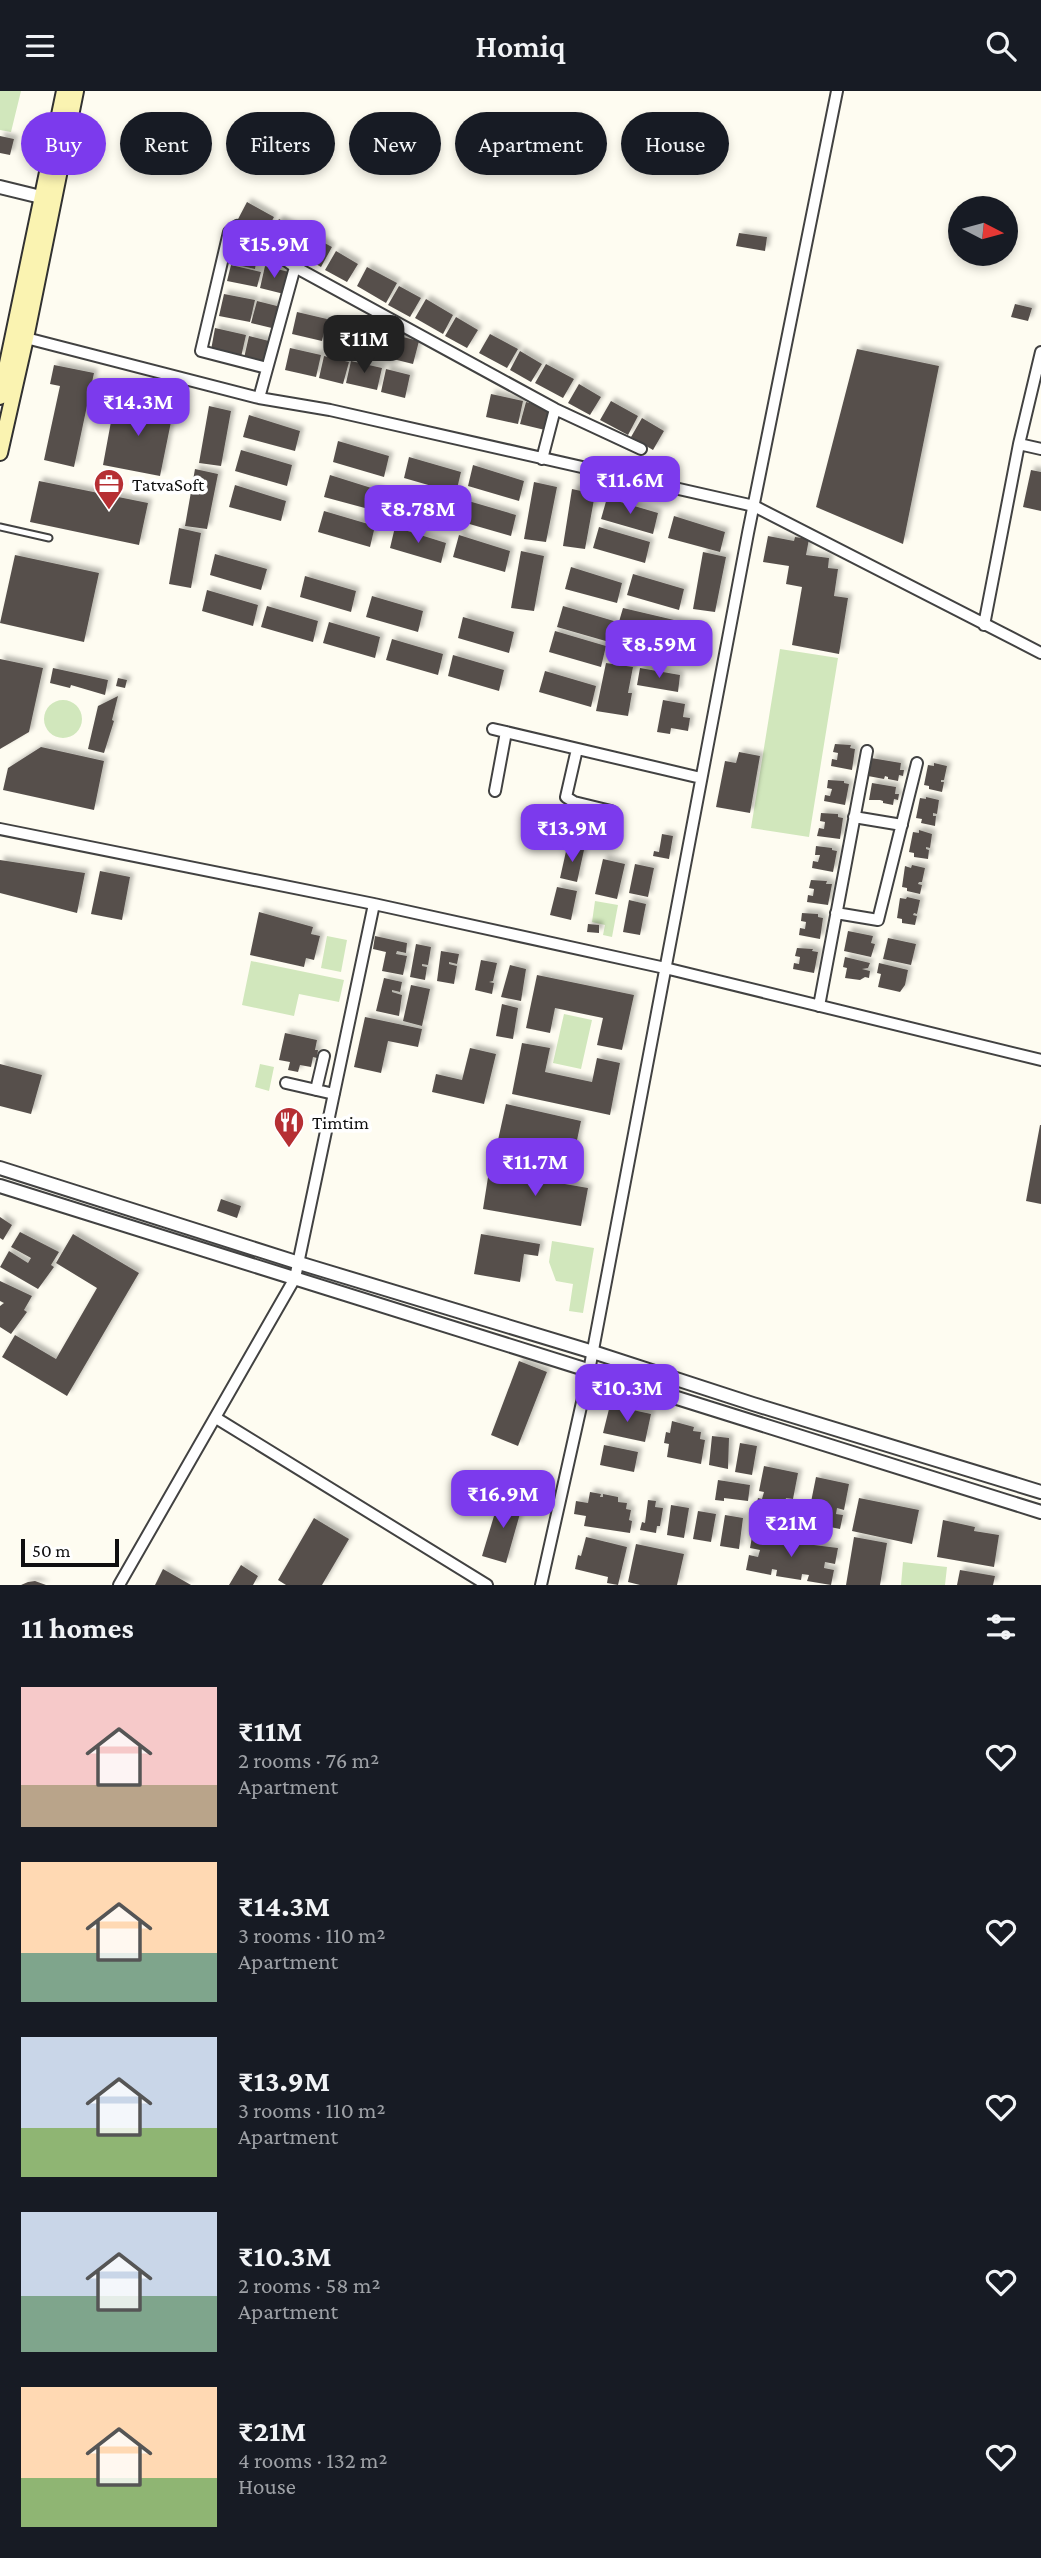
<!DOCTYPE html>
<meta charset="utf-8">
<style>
body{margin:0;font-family:"Crimson Pro",serif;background:#20242c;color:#f1f3f6;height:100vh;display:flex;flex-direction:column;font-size:26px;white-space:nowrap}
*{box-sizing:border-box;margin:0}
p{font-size:23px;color:#9ea1a6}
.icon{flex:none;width:38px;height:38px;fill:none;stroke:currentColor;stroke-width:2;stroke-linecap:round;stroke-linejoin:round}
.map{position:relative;height:1494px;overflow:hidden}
.sheet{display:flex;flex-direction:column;background:#171b24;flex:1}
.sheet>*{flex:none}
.guide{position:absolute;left:21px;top:21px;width:999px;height:63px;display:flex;gap:14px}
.needle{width:46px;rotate:96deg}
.tools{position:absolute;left:948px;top:105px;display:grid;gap:14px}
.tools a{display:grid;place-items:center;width:70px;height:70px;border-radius:50%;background:#171b24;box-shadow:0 4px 10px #0003;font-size:35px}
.scale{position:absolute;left:21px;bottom:18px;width:98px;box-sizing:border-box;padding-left:7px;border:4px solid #0f0f0f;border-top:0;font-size:19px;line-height:24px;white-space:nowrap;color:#0f0f0f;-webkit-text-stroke:5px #fff;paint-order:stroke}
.price{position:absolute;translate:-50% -60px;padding:0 16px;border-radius:14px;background:#7c3aed;color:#fff;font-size:23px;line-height:46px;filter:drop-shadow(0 2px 4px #0008)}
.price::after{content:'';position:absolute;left:50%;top:42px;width:21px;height:16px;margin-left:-10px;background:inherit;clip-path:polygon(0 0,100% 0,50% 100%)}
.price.active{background:#222;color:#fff}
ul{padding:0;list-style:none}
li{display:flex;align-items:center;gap:21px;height:175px;padding:0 21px}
li span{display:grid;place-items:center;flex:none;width:196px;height:140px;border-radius:0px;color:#555}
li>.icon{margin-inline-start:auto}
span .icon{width:84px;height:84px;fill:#fffc;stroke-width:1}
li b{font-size:30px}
h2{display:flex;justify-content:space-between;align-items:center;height:84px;padding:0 21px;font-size:30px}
.chip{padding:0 24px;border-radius:32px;background:#171b24;box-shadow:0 4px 10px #0003;font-size:24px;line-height:63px}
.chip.active{background:#7c3aed;color:#fff}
header{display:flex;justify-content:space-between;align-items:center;height:91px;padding:0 21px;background:#171b24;font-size:32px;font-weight:600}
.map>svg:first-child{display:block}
</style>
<header><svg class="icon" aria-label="menu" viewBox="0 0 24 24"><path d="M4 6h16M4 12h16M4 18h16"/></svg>Homiq<svg class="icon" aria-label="search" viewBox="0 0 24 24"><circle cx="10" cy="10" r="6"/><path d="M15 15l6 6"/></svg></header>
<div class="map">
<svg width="1041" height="1494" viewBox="0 0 1041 1494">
<defs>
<filter id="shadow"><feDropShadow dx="4" dy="-4" stdDeviation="2" flood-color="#0004"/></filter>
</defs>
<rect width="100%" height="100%" fill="#fefcf1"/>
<path fill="#d1e7bc" d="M0,0H21L11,41L0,39Z
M780,558L838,567L809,746L751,737Z
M44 628a19 19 0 1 1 38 0a19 19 0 1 1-38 0Z
M595,810L618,814L612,846L603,844L605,834L592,831Z
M327,845L347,849L341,881L321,877Z
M251,870L344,889L339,911L299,903L294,925L242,914Z
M564,923L592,929L581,978L553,972Z
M260,973L274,976L269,1000L255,996Z
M552,1150L594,1157L583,1222L569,1220L573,1193L556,1190L549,1171Z
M903,1471L947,1476L945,1494H901Z"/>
<path fill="#57504c" filter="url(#shadow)" d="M0,45L14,48L10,64L0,62Z
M247,111L274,126L264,145L237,130Z
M279,128L301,140L290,159L268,147Z
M304,141L332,156L321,176L293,160Z
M739,142L767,146L765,160L736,155Z
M232,154L258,160L255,178L228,172Z
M336,160L358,173L347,191L325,179Z
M231,174L261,181L257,196L227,190Z
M265,175L289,181L284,203L260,197Z
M367,176L397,192L386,212L357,195Z
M399,195L421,207L410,226L388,214Z
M224,203L255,209L250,231L219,225Z
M426,208L453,224L443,243L415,227Z
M257,210L281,216L276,238L251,232Z
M1015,213L1032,217L1028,230L1011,226Z
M297,221L327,228L322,250L292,243Z
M456,226L478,239L467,257L445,245Z
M331,229L356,235L350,257L326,251Z
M359,236L389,243L385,265L354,258Z
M215,237L246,244L241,266L211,259Z
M490,243L518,258L507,277L479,262Z
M395,244L419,250L413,273L389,267Z
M249,245L273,251L268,273L244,267Z
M290,257L321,264L316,286L285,279Z
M857,258L939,275L903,453L816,416Z
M520,260L542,273L531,291L510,279Z
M324,265L349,271L343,293L319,287Z
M351,270L382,277L377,299L346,292Z
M546,273L574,288L563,307L535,292Z
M54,274L94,282L74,376L44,369L60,295L50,293Z
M386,278L410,284L405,307L381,301Z
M579,293L601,306L590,324L568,312Z
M491,303L523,310L518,333L486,326Z
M115,309L173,321L160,385L103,374Z
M611,310L638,325L628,344L600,329Z
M526,311L550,317L545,339L520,333Z
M209,315L231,320L221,375L199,372Z
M249,324L300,340L295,360L243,346Z
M642,327L664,340L653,359L631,346Z
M338,350L389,365L384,386L333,371Z
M241,359L292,374L287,395L235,380Z
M409,366L461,381L456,402L404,387Z
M473,374L524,390L519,410L468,395Z
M195,378L218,383L207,438L185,435Z
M1031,379L1041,381V420L1023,416Z
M330,384L381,400L376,420L324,406Z
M39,390L148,412L139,454L30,431Z
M534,391L557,396L546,451L524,448Z
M235,394L286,410L281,430L229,416Z
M572,398L595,403L585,458L563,455Z
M401,401L452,416L447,437L396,422Z
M607,407L658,422L653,443L601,428Z
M465,409L516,424L511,445L459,430Z
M324,420L375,435L370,456L318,441Z
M674,425L725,441L720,461L668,447Z
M395,436L446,452L441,472L390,457Z
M599,436L650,451L645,472L593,457Z
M179,437L201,442L191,497L169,493Z
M459,444L510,460L505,481L453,466Z
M768,445L794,450L795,446L809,448L806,464L829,467L828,477L838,478L834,505L848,507L839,563L792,554L802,496L786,493L789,475L763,471Z
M521,460L544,465L534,520L511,517Z
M703,461L726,466L715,521L693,518Z
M215,463L267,478L261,499L210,484Z
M15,464L99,482L84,551L0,532Z
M571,476L622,492L617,512L565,498Z
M633,483L684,498L679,519L627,504Z
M305,485L356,500L351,521L300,506Z
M207,499L258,514L253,535L202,520Z
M372,505L423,520L418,541L366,526Z
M267,515L318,530L313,551L261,536Z
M563,515L614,530L609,551L557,536Z
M623,517L704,536L696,571L655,562L657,553L653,552L651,561L613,551Z
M463,526L514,541L509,562L458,547Z
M329,531L380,546L375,567L323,552Z
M555,540L606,555L601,576L549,561Z
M392,548L443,563L438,584L386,569Z
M453,564L504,579L499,600L448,585Z
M0,568L43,577L29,641L0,658Z
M606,572L633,576L628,602H632L628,625L596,620Z
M53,577L108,589L105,604L71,594L70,597L50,592Z
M640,577L680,584L678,601L637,594Z
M545,580L596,595L591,616L539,601Z
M118,587L127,589L125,597L116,595Z
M118,605L112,629L114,630L104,662L88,658L98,615Z
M663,609L685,613L683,626L690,627L688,640L671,637L670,643L657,641Z
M835,653L851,654L850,657L855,658L852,679L831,675L832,668L837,669L838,662L833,661Z
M41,656L104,670L94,719L3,699L8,677Z
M739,661L760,665L750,722L716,716L725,670L736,672Z
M871,667L901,672L900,679H904L903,685L899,684L898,690L888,688V686L885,685L884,688L868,685Z
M934,672L947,675L944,689H941V691H944L942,701L929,698V695L924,694L928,674L934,675Z
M828,689L844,690V692L849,693L845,714L824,710L825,704L830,705L832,698L827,697Z
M872,692L896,696L895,703H899L898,709L894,708L893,714L883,712V710L880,709H869Z
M926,706L939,709L937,723L933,722V725H936L935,735L921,732L922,728L916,727L920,707L926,708Z
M821,722L838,723V726L843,727L840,748L817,745L819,737L824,738L825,731L820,730Z
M919,739L932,743L930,757L926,756V758L929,759L928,768L914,766V762L909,761L913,741L919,742Z
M662,743L673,745L669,768L653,765L654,760L659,761Z
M816,755L832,757V759L837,760L833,781L812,777L813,770L818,771L820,764H815Z
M567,756L584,759L577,791L560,787Z
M603,768L625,773L617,808L595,803Z
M0,769L85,782L77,822L0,802Z
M635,773L654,777L648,806L629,802Z
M912,774L925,777L922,791H919L918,793L922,794L920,803L907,800V797L902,796L905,775L911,777Z
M100,780L130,786L122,829L91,823Z
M811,789L827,790L826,793H832L828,814L807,811L808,804L813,805L814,798L809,797Z
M557,796L577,800L571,829L550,824Z
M907,806L920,809L917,823L914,822L913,824L917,825L915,834L902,832V828L897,827L900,807L906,808Z
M629,809L646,813L640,844L623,841Z
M259,821L313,836L311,843L320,845L314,869L306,867L304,876L250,864Z
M802,822L818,823V826L823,827L820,848L799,844L800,837L805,838L806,831L801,830Z
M588,833L599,834V842L587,841Z
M848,840L873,845L871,852L875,853L871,866L844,860Z
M375,845L407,852L406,862L397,860L396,863L407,865L403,884L382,880L386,861L373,858Z
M888,847L916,853L911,874L883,868Z
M416,853L431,856L428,874L422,873V875L427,876L425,889L410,886Z
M797,857L813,858L812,860L818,861L814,882L793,878L794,872L799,873L800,866L795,865Z
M441,860L459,863L457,873L449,871V873L457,875L454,893L437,890Z
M845,866L870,872L868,877L862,878L870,880L869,887L865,886L860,889L845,887L847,877L843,876Z
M481,869L497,872L493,890L489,891L494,892L492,903L475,899Z
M879,872L908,879L905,894L900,901L878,896L881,883L877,882Z
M510,874L526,878L521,910L501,906Z
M537,884L634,904L622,959L597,954L603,927L555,917L550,942L526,937Z
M384,887L402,891L400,901L392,899V901L402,904L399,925L376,920Z
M411,894L430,898L422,935L403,930Z
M502,913L518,917L513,948L496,945Z
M365,926L422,938L418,956L388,950L381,982L354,976Z
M285,942L317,949L315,959H318L317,967L313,966L311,976L300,974L298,981L288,979L290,971L279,969Z
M522,952L550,957L545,981L592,991L597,967L620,972L610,1024L512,1003Z
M470,957L496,963L484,1013L432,1001L436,983L462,989Z
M0,973L42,984L31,1023L0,1015Z
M506,1013L581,1030L570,1083L494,1067Z
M1040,1034H1041V1113L1026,1110Z
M489,1080L588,1097L581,1135L483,1118Z
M221,1108L241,1115L237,1127L217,1120Z
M0,1126L12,1134L3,1149L0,1147Z
M20,1141L59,1161L51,1174L54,1176L38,1198L0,1176L9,1160L28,1172L31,1167L11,1156Z
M73,1143L139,1182L67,1305L2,1266L15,1244L56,1268L97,1197L56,1172Z
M481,1143L540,1153L538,1165L524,1163L520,1191L474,1183Z
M0,1190L32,1205L24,1219L27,1221L11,1243L0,1236V1215L4,1212L0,1210Z
M519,1270L547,1281L518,1355L491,1344Z
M610,1314L651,1323L645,1351L603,1342Z
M672,1330L694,1336L693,1340L701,1341L700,1348L705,1349L701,1373L667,1366L669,1353L664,1352L666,1341L670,1342Z
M712,1345L729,1347L728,1378L709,1374Z
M740,1352L757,1355L752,1384L735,1381Z
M604,1354L638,1361L634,1381L600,1374Z
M764,1375L798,1382L793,1408L786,1407L785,1412L792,1413L789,1427L774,1424L776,1412L770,1411L768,1423L755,1420L758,1407L762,1408L764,1401L759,1400Z
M816,1386L849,1393L844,1419L837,1417L836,1423L843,1424L840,1438L825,1435L828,1423L822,1422L819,1434L807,1431L809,1418L814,1419L815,1412L811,1411Z
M718,1389L750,1394L748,1410L724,1407V1410L715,1409Z
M590,1401L601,1403L600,1406H603V1403L618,1406V1411L627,1412L626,1418L631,1419L629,1429L632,1430L630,1442L584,1435L586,1425L574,1423L576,1410L588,1412Z
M500,1405L523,1412L506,1472L482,1465Z
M859,1407L919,1419L912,1453L852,1440Z
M648,1409L656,1410L655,1416L663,1417L660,1435H657L656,1442L640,1439L642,1431L645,1432Z
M671,1414L689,1417L684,1447L667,1444Z
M698,1420L716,1423L711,1451L693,1448Z
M725,1424L743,1427L739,1458L720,1455Z
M314,1427L349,1448L322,1494H286L278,1489Z
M943,1429L975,1436L974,1440L999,1444L994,1476L937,1466Z
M753,1440L777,1445V1447L783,1449L784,1446L806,1451V1453L838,1457L835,1473L825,1471L824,1477L834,1479L831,1494L807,1490L809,1484L802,1483L801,1489L776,1485L777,1479L772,1478L771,1484L746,1479L749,1464L758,1466L760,1459L750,1457Z
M586,1446L627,1456L618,1494L607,1492L608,1486L575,1478L578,1464L581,1465Z
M854,1446L887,1452L880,1494H846Z
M636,1453L684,1463L677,1494H640L628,1491Z
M241,1474L258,1485L253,1494H229Z
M163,1478L191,1494H155Z
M960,1479L995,1485L993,1494H957Z
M35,1490L46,1494H21L28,1491Z"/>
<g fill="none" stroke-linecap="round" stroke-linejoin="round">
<g stroke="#424242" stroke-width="9">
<path id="service" d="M0,436L49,447"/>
</g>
<g stroke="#424242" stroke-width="14">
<path id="minor" d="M26,247L259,307L330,319L754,415L1041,562
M267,277L201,260L229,141L237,135L295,176
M259,307L295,176L555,318L641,358
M1019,353L1041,358
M542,368L555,318
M984,534L1019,353L1041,261
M493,638L701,687
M577,658L566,706L574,711L611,720
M495,700L506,641
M854,726L902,734
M0,738L374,813L665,877L1041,969
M836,822L878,829L917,672
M819,915L867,660
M286,992L334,1003
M316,999L324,965
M216,1327L487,1494
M119,1494L295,1187L374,813
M541,1494L589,1280L748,442L837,0"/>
</g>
<g stroke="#424242" stroke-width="16">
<path id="tertiary" d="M0,96L49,108
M0,1077L299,1172L593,1261L753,1313L1041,1401
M0,1095L1041,1421"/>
</g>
<g stroke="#313131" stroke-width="18">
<path id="secondary" d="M0,306L64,0
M0,362L26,247L76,0"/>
</g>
<use href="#service" stroke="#fff" stroke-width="5"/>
<use href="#minor" stroke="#fff" stroke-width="10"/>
<use href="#tertiary" stroke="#fff" stroke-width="12"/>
<use href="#secondary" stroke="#faf3b1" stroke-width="14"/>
</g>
<defs>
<g id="office-pin" transform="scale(1.575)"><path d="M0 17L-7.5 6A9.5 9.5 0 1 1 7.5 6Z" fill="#b62f33" stroke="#fff"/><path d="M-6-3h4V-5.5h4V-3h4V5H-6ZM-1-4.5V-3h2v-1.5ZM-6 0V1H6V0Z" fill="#fff"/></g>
<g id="restaurant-pin" transform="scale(1.575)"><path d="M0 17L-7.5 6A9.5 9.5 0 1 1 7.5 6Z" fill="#b62f33" stroke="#fff"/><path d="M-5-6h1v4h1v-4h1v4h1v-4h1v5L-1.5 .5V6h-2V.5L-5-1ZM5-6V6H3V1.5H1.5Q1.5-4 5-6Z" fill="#fff"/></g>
</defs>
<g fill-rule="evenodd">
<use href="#office-pin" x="109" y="393"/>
<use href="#restaurant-pin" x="289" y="1031"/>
</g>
<g text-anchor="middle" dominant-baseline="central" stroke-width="7" stroke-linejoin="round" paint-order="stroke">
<g font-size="19" fill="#0f0f0f" stroke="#fff" text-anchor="start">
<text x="132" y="393">TatvaSoft</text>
<text x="312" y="1031">Timtim</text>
</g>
</g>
</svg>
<div class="tools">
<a><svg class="needle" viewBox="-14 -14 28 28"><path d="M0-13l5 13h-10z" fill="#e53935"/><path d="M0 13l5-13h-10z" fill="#9ea1a6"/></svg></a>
</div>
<div class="scale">50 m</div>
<b class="price" style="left:274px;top:189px">₹15.9M</b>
<b class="price active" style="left:364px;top:284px">₹11M</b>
<b class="price" style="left:138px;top:347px">₹14.3M</b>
<b class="price" style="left:630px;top:425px">₹11.6M</b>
<b class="price" style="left:418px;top:454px">₹8.78M</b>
<b class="price" style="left:659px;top:589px">₹8.59M</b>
<b class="price" style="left:572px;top:773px">₹13.9M</b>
<b class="price" style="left:535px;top:1107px">₹11.7M</b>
<b class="price" style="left:627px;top:1333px">₹10.3M</b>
<b class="price" style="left:503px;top:1439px">₹16.9M</b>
<b class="price" style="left:791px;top:1468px">₹21M</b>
<div class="guide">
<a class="chip active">Buy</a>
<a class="chip">Rent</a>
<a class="chip">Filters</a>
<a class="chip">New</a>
<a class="chip">Apartment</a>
<a class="chip">House</a>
</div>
</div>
<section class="sheet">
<h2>11 homes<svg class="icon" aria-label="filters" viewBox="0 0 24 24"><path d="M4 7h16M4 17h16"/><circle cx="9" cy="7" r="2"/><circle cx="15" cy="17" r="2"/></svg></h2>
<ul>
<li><span style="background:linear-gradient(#f6c9c9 70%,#b9a48a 0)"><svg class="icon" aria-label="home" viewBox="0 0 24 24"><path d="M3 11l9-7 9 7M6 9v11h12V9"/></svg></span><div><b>₹11M</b><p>2 rooms · 76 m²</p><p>Apartment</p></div><svg class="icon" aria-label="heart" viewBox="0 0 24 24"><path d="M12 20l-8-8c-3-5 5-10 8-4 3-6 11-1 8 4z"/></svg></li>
<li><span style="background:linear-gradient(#ffd9b3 65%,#7fa58c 0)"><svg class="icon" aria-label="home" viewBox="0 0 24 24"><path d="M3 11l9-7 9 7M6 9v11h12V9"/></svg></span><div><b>₹14.3M</b><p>3 rooms · 110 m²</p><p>Apartment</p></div><svg class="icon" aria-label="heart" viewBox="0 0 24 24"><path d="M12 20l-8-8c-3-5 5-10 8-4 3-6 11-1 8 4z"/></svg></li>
<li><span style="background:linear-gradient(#c9d6e8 65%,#8fb573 0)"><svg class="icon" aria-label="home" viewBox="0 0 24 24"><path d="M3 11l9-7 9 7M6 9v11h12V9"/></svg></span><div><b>₹13.9M</b><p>3 rooms · 110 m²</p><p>Apartment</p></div><svg class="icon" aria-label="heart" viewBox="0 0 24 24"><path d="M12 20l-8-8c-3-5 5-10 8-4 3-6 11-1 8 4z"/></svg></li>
<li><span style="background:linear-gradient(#c9d6e8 60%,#7fa58c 0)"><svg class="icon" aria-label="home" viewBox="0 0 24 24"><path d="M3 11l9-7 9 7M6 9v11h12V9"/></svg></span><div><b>₹10.3M</b><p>2 rooms · 58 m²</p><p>Apartment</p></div><svg class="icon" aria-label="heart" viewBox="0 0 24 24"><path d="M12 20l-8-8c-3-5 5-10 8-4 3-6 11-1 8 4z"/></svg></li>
<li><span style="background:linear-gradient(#ffd9b3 65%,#8fb573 0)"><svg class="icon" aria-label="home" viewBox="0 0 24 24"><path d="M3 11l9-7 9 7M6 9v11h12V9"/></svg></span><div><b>₹21M</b><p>4 rooms · 132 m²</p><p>House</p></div><svg class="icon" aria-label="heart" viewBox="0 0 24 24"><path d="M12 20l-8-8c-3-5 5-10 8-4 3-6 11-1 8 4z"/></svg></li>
</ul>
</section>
